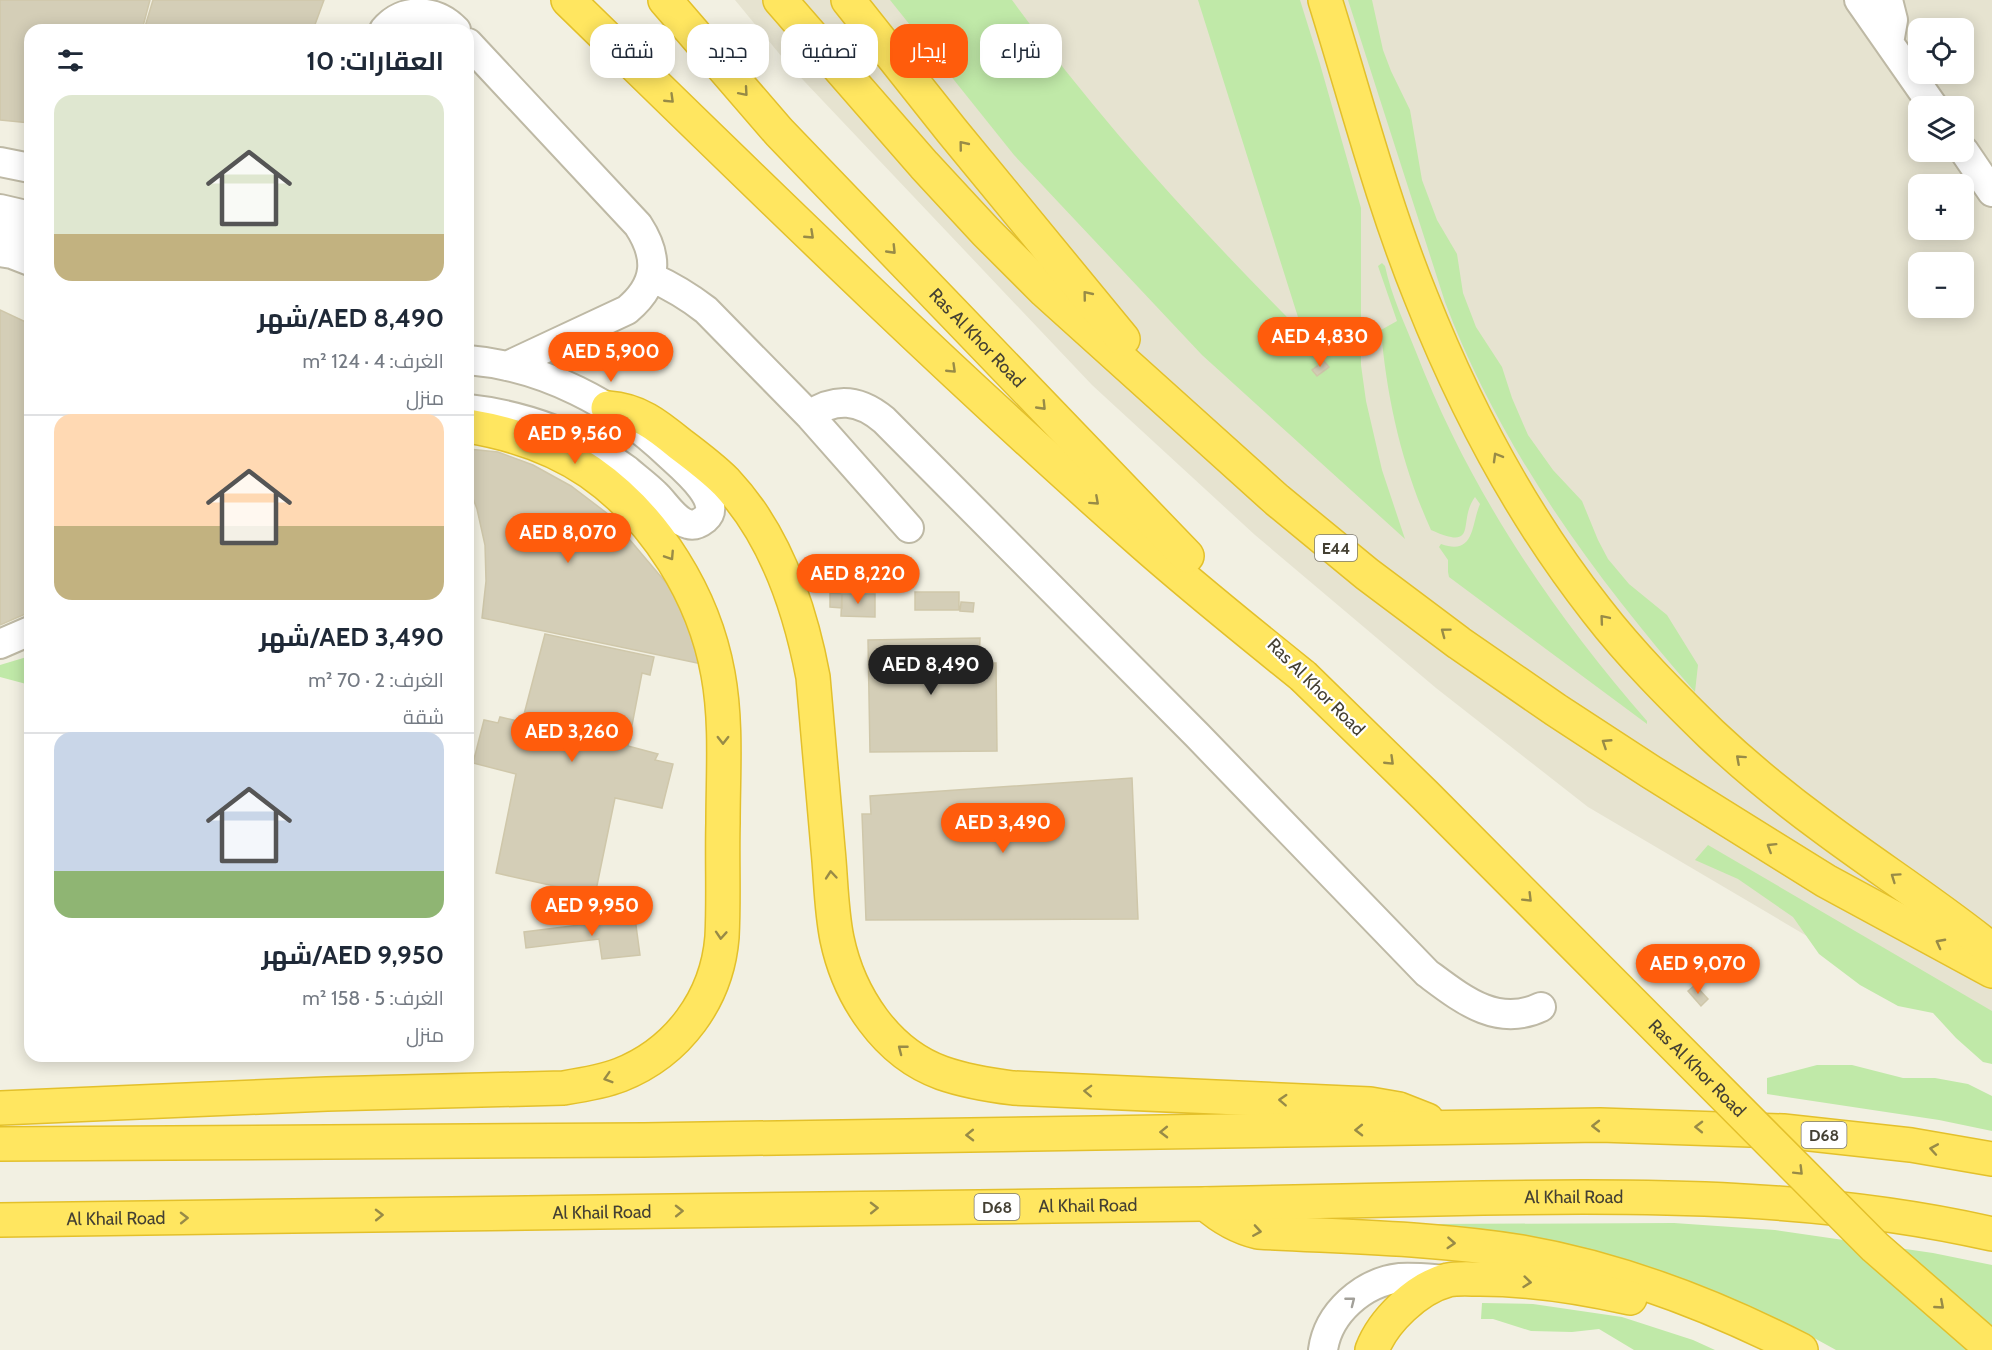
<!DOCTYPE html>
<html lang="ar">
<meta charset="utf-8">
<style>
body{margin:0;font-family:Cabin,Cairo,sans-serif;background:#f6f6f7;color:#1f2937;direction:rtl;height:100vh;display:flex;flex-direction:column;font-size:22px;white-space:nowrap}
*{box-sizing:border-box;margin:0}
p{font-size:20px;color:#747a83}
.icon{flex:none;width:33px;height:33px;fill:none;stroke:currentColor;stroke-width:2;stroke-linecap:round;stroke-linejoin:round}
.map{position:relative;flex:1;overflow:hidden;direction:ltr}
.sheet{position:absolute;left:24px;top:24px;width:450px;height:1038px;display:flex;flex-direction:column;background:#fff;border-radius:18px;box-shadow:0 3px 15px #0003;direction:rtl}
.sheet>*{flex:none}
.hud{position:absolute;left:492px;top:24px;width:570px;height:54px;direction:rtl;display:flex;gap:12px}
.fabs{position:absolute;left:1908px;top:18px;display:grid;gap:12px}
.fabs a{display:grid;place-items:center;width:66px;height:66px;border-radius:12px;background:#fff;box-shadow:0 3px 15px #0003;font-size:30px}
.price{position:absolute;translate:-50% -51px;padding:0 14px;border-radius:21px;background:#ff5c0c;color:#fff;font-size:20px;line-height:39px;filter:drop-shadow(0 2px 3px #0008)}
.price::after{content:'';position:absolute;left:50%;top:36px;width:18px;height:14px;margin-left:-9px;background:inherit;clip-path:polygon(0 0,100% 0,50% 100%)}
.price.active{background:#222;color:#fff}
ul{padding:0;list-style:none}
li{display:grid;align-content:center;gap:12px;height:318px;padding:0 30px}
li+li{border-top:2px solid #e0e1e3}
li span{display:grid;place-items:center;height:186px;border-radius:18px;color:#555}
li>.icon{margin-inline-start:auto}
span .icon{width:108px;height:108px;fill:#fffc;stroke-width:1}
li b{font-size:26px}
h2{display:flex;justify-content:space-between;align-items:center;height:72px;padding:0 30px;font-size:26px}
.chip{padding:0 21px;border-radius:18px;background:#fff;box-shadow:0 3px 15px #0003;font-size:21px;line-height:54px}
.chip.active{background:#ff5c0c;color:#fff}
.map>svg:first-child{display:block}
</style>
<div class="map">
<svg width="1992" height="1350" viewBox="0 0 1992 1350">
<rect width="100%" height="100%" fill="#f2f0e2"/>
<path fill="#e6e3d0" fill-rule="evenodd" d="M735,0H1992V1045L1588,807L1436,688L1255,535L1092,385L787,63ZM1918,28H1964V74H1918ZM1918,106H1964V152H1918ZM1918,184H1964V230H1918ZM1918,262H1964V308H1918Z"/>
<path fill="#c0e9a8" d="M890,0H1012C1099,120 1198,228 1303,333L1198,0H1300L1320,64L1361,208V365L1366,401L1382,470L1405,539L1202,355L1014,155Z
M1348,0H1372L1383,50L1391,71L1410,110L1422,180L1437,220L1457,254L1463,293L1476,327L1502,367L1512,398L1528,435L1553,470L1582,501L1598,540L1608,559L1629,584L1667,615L1698,665L1695,692C1593,575 1500,448 1445,302Z
M1382,263L1385,266C1391,295 1405,324 1416,352C1469,489 1551,611 1647,721V724L1449,577L1448,572V560L1439,547L1441,544C1475,556 1471,525 1480,504L1475,497C1457,521 1480,552 1431,530C1402,466 1387,400 1381,330L1397,321L1379,269L1378,266Z
M30,656V685L0,677V665Z
M1708,845L1992,1011V1064L1983,1062L1956,1038L1933,1013L1898,1006L1860,985L1819,954L1793,917L1738,879L1695,860Z
M1817,1065H1852L1903,1078H1935L1968,1084L1992,1096V1131L1939,1120L1767,1094V1078Z
M1674,1223L1775,1230L1933,1253L1992,1265V1350H1836L1805,1333L1708,1289L1614,1261L1525,1240L1434,1224Z
M1482,1303L1533,1304L1622,1317L1693,1340L1715,1350H1634L1599,1329L1572,1332L1531,1331L1493,1319H1481Z"/>
<path fill="#d4ceb7" stroke="#cfc7aa" stroke-width="1.5" d="M0,0H150L142,30H30V123L0,120Z
M153,0H324L313,30H144Z
M0,310L30,324V612L0,625Z
M1324,361L1329,367L1317,376L1312,370Z
M468,449L498,452L533,465L571,486L608,514L673,591L690,629L702,664L482,618L486,581L485,545L477,509L468,485Z
M915,592H959V610H915Z
M830,593L842,594V608L830,607Z
M842,594H875V617L841,616Z
M961,602L974,603L973,612L960,611Z
M545,634L654,657L650,675L642,673L628,746L658,754L655,760L673,764L662,808L615,798L595,895L496,873L516,774L473,763L484,720L498,723L500,717L522,722Z
M980,638L979,663H996L997,751L870,752L868,640Z
M1132,778L1138,919L866,920L862,814H871L870,796Z
M635,918L640,955L602,959L599,939L526,948L524,932Z
M1695,985L1708,999L1701,1006L1688,991Z"/>
<g fill="none" stroke-linecap="round" stroke-linejoin="round">
<g stroke="#beb9a5" stroke-width="32">
<path id="minor" d="M1859,0L1933,106
M1888,0L1893,20L1889,43
M384,30C403,7 436,9 456,30
M468,43L638,225C659,257 658,284 627,310L507,366
M1964,151L1992,192
M0,162L30,168
M0,209L30,216
M0,231L30,238
M0,252L12,254L30,261
M651,277C671,286 688,296 706,310L809,415L909,528
M468,360C543,366 616,404 669,455C682,467 725,502 705,519C700,523 694,526 688,524C675,521 664,502 655,494C646,485 636,478 627,470C582,436 524,415 468,409
M809,415C836,397 859,399 884,420L1197,735L1427,973C1462,999 1497,1028 1541,1007
M0,644L30,631
M1323,1350C1328,1313 1363,1282 1400,1278C1415,1277 1432,1279 1447,1280"/>
</g>
<g stroke="#e3c02b" stroke-width="36">
<g id="highway">
<path d="M568,0C755,182 941,365 1137,538C1191,586 1247,631 1303,676"/>
<path id="s1" d="M665,0L779,132L1187,556"/>
<path d="M780,0L924,165L986,232L1045,291L1277,500L1367,574L1459,643L1556,710L1651,772L1826,881L1992,971"/>
<path d="M848,0L952,131L1123,339"/>
<path d="M1325,0C1356,99 1382,201 1421,297C1465,408 1523,517 1597,611C1631,655 1671,695 1711,734C1746,767 1784,798 1822,826C1878,868 1938,906 1992,950"/>
<path d="M608,408C638,410 657,425 680,444C696,456 712,468 726,482C775,534 800,608 813,677C818,734 823,791 828,849C831,879 831,910 837,939C849,996 886,1053 942,1073C965,1081 989,1085 1013,1088L1370,1104L1399,1109L1427,1120"/>
<path d="M0,1108L327,1094L563,1088C582,1085 602,1082 620,1075C678,1052 717,999 722,937C724,899 722,861 723,823C723,774 727,723 718,674C704,596 656,518 590,472C555,448 510,433 468,426"/>
<path d="M0,1144L644,1140L1600,1125L1783,1131L1911,1145L1992,1159"/>
<path d="M1206,1204C1222,1218 1237,1227 1258,1232C1346,1237 1435,1238 1522,1252C1620,1269 1713,1305 1801,1350"/>
<path id="s2" d="M0,1220C401,1215 802,1210 1203,1204C1296,1202 1390,1200 1483,1198C1654,1195 1825,1196 1992,1234"/>
<path d="M1372,1350C1383,1321 1417,1288 1448,1280C1457,1278 1470,1279 1480,1279C1530,1279 1581,1287 1630,1298"/>
</g>
</g>
<use href="#minor" stroke="#fff" stroke-width="28"/>
<use href="#highway" stroke="#ffe660" stroke-width="33"/>
<g stroke="#e3c02b" stroke-width="36" stroke-linecap="butt">
<g id="highway-bridge">
<path id="s3" d="M1303,676L1425,795L1875,1247L1992,1349"/>
</g>
</g>
<use href="#highway-bridge" stroke="#ffe660" stroke-width="33"/>
</g>
<defs><path id="oneway-chevron" d="M-2-3.5L2.5 0L-2 3.5" fill="none" stroke-width="1.6" stroke-linecap="round" stroke-linejoin="round" transform="scale(1.5)"/></defs>
<g stroke="#988b47">
<use href="#oneway-chevron" transform="translate(744 92) rotate(49)"/>
<use href="#oneway-chevron" transform="translate(670 99) rotate(44)"/>
<use href="#oneway-chevron" transform="translate(963 145) rotate(-129)"/>
<use href="#oneway-chevron" transform="translate(810 235) rotate(43)"/>
<use href="#oneway-chevron" transform="translate(892 250) rotate(46)"/>
<use href="#oneway-chevron" transform="translate(1087 295) rotate(-129)"/>
<use href="#oneway-chevron" transform="translate(952 369) rotate(44)"/>
<use href="#oneway-chevron" transform="translate(1042 406) rotate(46)"/>
<use href="#oneway-chevron" transform="translate(1497 457) rotate(-120)"/>
<use href="#oneway-chevron" transform="translate(1095 501) rotate(42)"/>
<use href="#oneway-chevron" transform="translate(670 556) rotate(57)"/>
<use href="#oneway-chevron" transform="translate(1604 619) rotate(-130)"/>
<use href="#oneway-chevron" transform="translate(1445 632) rotate(-143)"/>
<use href="#oneway-chevron" transform="translate(723 740) rotate(90)"/>
<use href="#oneway-chevron" transform="translate(1606 743) rotate(-147)"/>
<use href="#oneway-chevron" transform="translate(1740 759) rotate(-138)"/>
<use href="#oneway-chevron" transform="translate(1390 761) rotate(44)"/>
<use href="#oneway-chevron" transform="translate(1771 847) rotate(-148)"/>
<use href="#oneway-chevron" transform="translate(831 875) rotate(-95)"/>
<use href="#oneway-chevron" transform="translate(1895 877) rotate(-145)"/>
<use href="#oneway-chevron" transform="translate(1528 898) rotate(45)"/>
<use href="#oneway-chevron" transform="translate(721 935) rotate(94)"/>
<use href="#oneway-chevron" transform="translate(1940 943) rotate(-152)"/>
<use href="#oneway-chevron" transform="translate(902 1049) rotate(-142)"/>
<use href="#oneway-chevron" transform="translate(608 1078) rotate(163)"/>
<use href="#oneway-chevron" transform="translate(1088 1091) rotate(-178)"/>
<use href="#oneway-chevron" transform="translate(1283 1100) rotate(-177)"/>
<use href="#oneway-chevron" transform="translate(1596 1126) rotate(-180)"/>
<use href="#oneway-chevron" transform="translate(1699 1127) rotate(-179)"/>
<use href="#oneway-chevron" transform="translate(1359 1130) rotate(179)"/>
<use href="#oneway-chevron" transform="translate(1164 1132) rotate(179)"/>
<use href="#oneway-chevron" transform="translate(970 1135) rotate(179)"/>
<use href="#oneway-chevron" transform="translate(1934 1149) rotate(-170)"/>
<use href="#oneway-chevron" transform="translate(1799 1171) rotate(45)"/>
<use href="#oneway-chevron" transform="translate(874 1208) rotate(-1)"/>
<use href="#oneway-chevron" transform="translate(679 1211) rotate(-1)"/>
<use href="#oneway-chevron" transform="translate(379 1215) rotate(-1)"/>
<use href="#oneway-chevron" transform="translate(184 1218) rotate(-1)"/>
<use href="#oneway-chevron" transform="translate(1257 1231) rotate(9)"/>
<use href="#oneway-chevron" transform="translate(1451 1243) rotate(4)"/>
<use href="#oneway-chevron" transform="translate(1527 1282) rotate(6)"/>
<use href="#oneway-chevron" transform="translate(1940 1305) rotate(41)"/>
</g>
<use stroke="#a2a099" href="#oneway-chevron" transform="translate(1351 1301) rotate(-38)"/>
<g text-anchor="middle" dominant-baseline="central" stroke-width="4.5" stroke-linejoin="round" paint-order="stroke">
<g fill="#fff" stroke="#7c7970" stroke-width="1.5">
<rect x="1315" y="535" width="42" height="26" rx="4.5"/>
<rect x="1801.5" y="1122" width="45" height="26" rx="4.5"/>
<rect x="974.5" y="1194" width="45" height="26" rx="4.5"/>
</g>
<g font-size="16" font-weight="bold" fill="#444033">
<text x="1336" y="548">E44</text>
<text x="1824" y="1135">D68</text>
<text x="997" y="1207">D68</text>
</g>
<g font-size="18" fill="#444033" stroke="#fff">
<text stroke="none"><textPath href="#s1" startOffset="460">Ras Al Khor Road</textPath></text>
<text transform="translate(1316 687) rotate(45)">Ras Al Khor Road</text>
<text stroke="none"><textPath href="#s3" startOffset="556">Ras Al Khor Road</textPath></text>
<text stroke="none"><textPath href="#s2" startOffset="1574">Al Khail Road</textPath></text>
<text stroke="none"><textPath href="#s2" startOffset="1088">Al Khail Road</textPath></text>
<text stroke="none"><textPath href="#s2" startOffset="602">Al Khail Road</textPath></text>
<text stroke="none"><textPath href="#s2" startOffset="116">Al Khail Road</textPath></text>
</g>
</g>
</svg>
<div class="fabs">
<a><svg class="icon" aria-label="locate" viewBox="0 0 24 24"><circle cx="12" cy="12" r="6"/><path d="M12 2v4M12 18v4M2 12h4M18 12h4"/></svg></a>
<a><svg class="icon" aria-label="layers" viewBox="0 0 24 24"><path d="M12 4l9 5-9 5-9-5zM3 14l9 5 9-5"/></svg></a>
<a>+</a>
<a>−</a>
</div>
<b class="price" style="left:1320px;top:368px">AED 4,830</b>
<b class="price" style="left:611px;top:383px">AED 5,900</b>
<b class="price" style="left:575px;top:465px">AED 9,560</b>
<b class="price" style="left:568px;top:564px">AED 8,070</b>
<b class="price" style="left:858px;top:605px">AED 8,220</b>
<b class="price active" style="left:931px;top:696px">AED 8,490</b>
<b class="price" style="left:572px;top:763px">AED 3,260</b>
<b class="price" style="left:1003px;top:854px">AED 3,490</b>
<b class="price" style="left:592px;top:937px">AED 9,950</b>
<b class="price" style="left:1698px;top:995px">AED 9,070</b>
<div class="hud">
<a class="chip">شراء</a>
<a class="chip active">إيجار</a>
<a class="chip">تصفية</a>
<a class="chip">جديد</a>
<a class="chip">شقة</a>
</div>
<section class="sheet">
<h2>العقارات: 10<svg class="icon" aria-label="filters" viewBox="0 0 24 24"><path d="M4 7h16M4 17h16"/><circle cx="9" cy="7" r="2"/><circle cx="15" cy="17" r="2"/></svg></h2>
<ul>
<li><span style="background:linear-gradient(#dfe7d0 75%,#c2b280 0)"><svg class="icon" aria-label="home" viewBox="0 0 24 24"><path d="M3 11l9-7 9 7M6 9v11h12V9"/></svg></span><div><b>AED 8,490/شهر</b><p>الغرف: 4 · 124 m²</p><p>منزل</p></div></li>
<li><span style="background:linear-gradient(#ffd9b3 60%,#c2b280 0)"><svg class="icon" aria-label="home" viewBox="0 0 24 24"><path d="M3 11l9-7 9 7M6 9v11h12V9"/></svg></span><div><b>AED 3,490/شهر</b><p>الغرف: 2 · 70 m²</p><p>شقة</p></div></li>
<li><span style="background:linear-gradient(#c9d6e8 75%,#8fb573 0)"><svg class="icon" aria-label="home" viewBox="0 0 24 24"><path d="M3 11l9-7 9 7M6 9v11h12V9"/></svg></span><div><b>AED 9,950/شهر</b><p>الغرف: 5 · 158 m²</p><p>منزل</p></div></li>
</ul>
</section>
</div>
